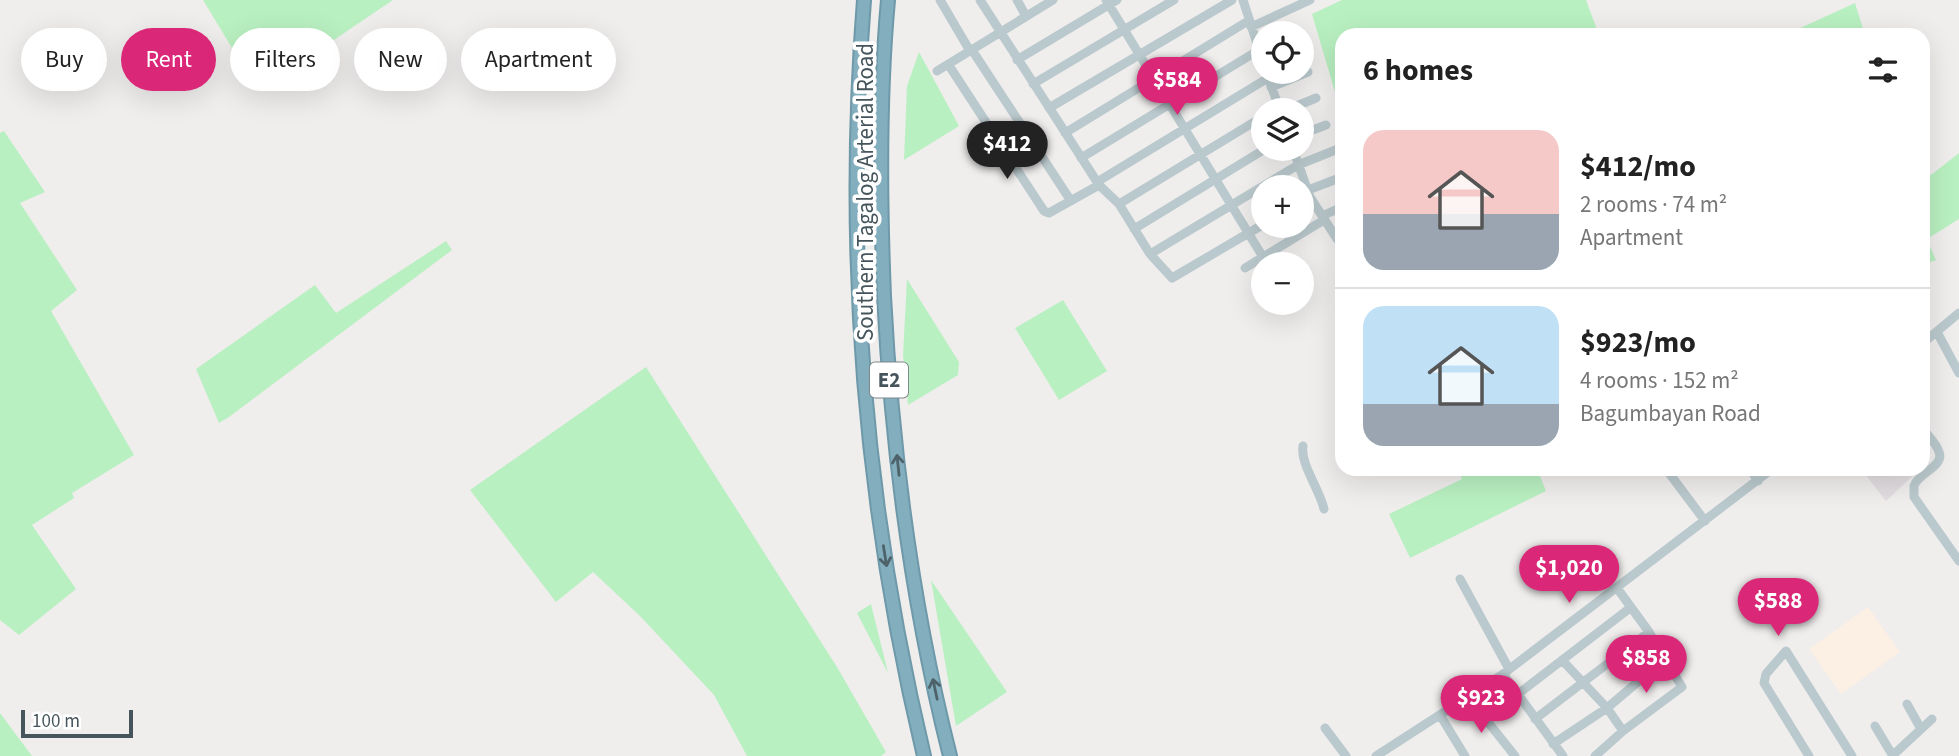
<!DOCTYPE html>
<meta charset="utf-8">
<style>
body{margin:0;font-family:"Source Sans 3",sans-serif;background:#f2f2f2;color:#222;height:100vh;display:flex;flex-direction:column;font-size:26px;white-space:nowrap}
*{box-sizing:border-box;margin:0}
p{font-size:23px;color:#767676}
.icon{flex:none;width:38px;height:38px;fill:none;stroke:currentColor;stroke-width:2;stroke-linecap:round;stroke-linejoin:round}
.map{position:relative;flex:1;overflow:hidden}
.details{position:absolute;left:1335px;top:28px;width:595px;height:448px;display:flex;flex-direction:column;background:#fff;border-radius:21px;box-shadow:0 7px 28px #0002}
.details>*{flex:none}
.banner{position:absolute;left:21px;top:28px;width:665px;height:63px;display:flex;gap:14px}
.controls{position:absolute;left:1251px;top:21px;display:grid;gap:14px}
.controls a{display:grid;place-items:center;width:63px;height:63px;border-radius:50%;background:#fff;box-shadow:0 7px 28px #0002;font-size:35px}
.scale{position:absolute;left:21px;bottom:18px;width:112px;box-sizing:border-box;padding-left:7px;border:4px solid #45555b;border-top:0;font-size:19px;line-height:24px;white-space:nowrap;color:#45555b;-webkit-text-stroke:5px #fff;paint-order:stroke}
.price{position:absolute;translate:-50% -60px;padding:0 16px;border-radius:24px;background:#db2777;color:#fff;font-size:23px;line-height:46px;filter:drop-shadow(0 2px 4px #0008)}
.price::after{content:'';position:absolute;left:50%;top:42px;width:21px;height:16px;margin-left:-10px;background:inherit;clip-path:polygon(0 0,100% 0,50% 100%)}
.price.selected{background:#222;color:#fff}
ul{padding:0;list-style:none}
li{display:flex;align-items:center;gap:21px;height:175px;padding:0 28px}
li+li{border-top:2px solid #e0e0e0}
li span{display:grid;place-items:center;flex:none;width:196px;height:140px;border-radius:21px;color:#555}
li>.icon{margin-inline-start:auto}
span .icon{width:84px;height:84px;fill:#fffc;stroke-width:1}
li b{font-size:30px}
h2{display:flex;justify-content:space-between;align-items:center;height:84px;padding:0 28px;font-size:30px}
.tag{padding:0 24px;border-radius:32px;background:#fff;box-shadow:0 7px 28px #0002;font-size:24px;line-height:63px}
.tag.selected{background:#db2777;color:#fff}
.map>svg:first-child{display:block}
</style>
<div class="map">
<svg width="1959" height="756" viewBox="0 0 1959 756">
<rect width="100%" height="100%" fill="#f0eded"/>
<path fill="#fcefe4" d="M1868,607L1900,652L1841,694L1809,649Z"/>
<path fill="#e1dde0" d="M1861,469H1920L1886,501Z"/>
<path fill="#b9f0c1" d="M203,0H393L319,50L255,86Z
M1342,0H1586L1599,35H1342V116L1312,14Z
M1855,3L1865,35H1785Z
M919,52L959,126L904,160L907,86Z
M4,131L45,192L20,203L77,290L51,311L134,455L72,493L74,498L32,525L76,589L19,635L0,620V133Z
M1959,153V219L1927,239L1936,260L1923,265V163L1931,175Z
M446,241L452,250L229,417L219,423L196,369L315,285L336,313Z
M907,279L959,362L958,375L908,405L903,355Z
M1063,300L1107,371L1059,400L1015,328Z
M646,367L837,667L886,752L881,756H747L714,695L640,616L593,572L556,602L470,490Z
M1457,469H1537L1546,491L1410,558L1389,514L1462,479Z
M931,580L1007,692L956,726Z
M871,604L888,673L857,613Z
M0,713L32,756H0Z"/>
<g fill="none" stroke-linecap="round" stroke-linejoin="round">
<g stroke="#6e99a9" stroke-width="16">
<path id="highway" d="M864,0C844,253 865,509 924,756
M888,0C879,98 880,198 884,296C892,451 912,606 950,756"/>
</g>
<path stroke="#bac9cd" stroke-width="9" d="M940,0L970,51
M980,0L1099,185L1119,204L1150,254L1172,278L1264,224
M1017,0L1026,16
M1106,0L1263,257
M1243,0L1264,65
M1251,27L1310,0
M972,50L1071,201
M1017,60L1117,0
M948,64L1044,211L1049,213L1099,185
M937,71L1053,0
M1266,72L1280,110
M1033,84L1174,0
M1271,87L1308,72
M1049,108L1232,0
M1287,110L1316,98
M1065,133L1248,21
M1302,134L1326,125
M1293,149L1310,197L1337,239L1342,237
M1081,158L1259,50
M1097,182L1268,78
M1308,190L1342,177
M1119,204L1264,116
M1322,216L1342,207
M1134,229L1265,149
M1150,254L1298,165L1338,149
M1245,268L1324,220
M1937,332L1959,373
M1923,343L1959,313
M1923,429C1928,436 1937,444 1939,452C1945,466 1917,474 1914,486C1914,488 1914,495 1914,497L1959,561
M1303,446C1300,464 1320,490 1324,509
M1666,469L1705,521
M1750,469L1758,481
M1460,579L1509,669
M1562,660L1607,708L1623,731
M1503,674L1563,756
M1518,694L1630,608
M1468,697L1515,756
M1907,704L1921,729
M1440,715L1465,756
M1535,719L1649,632
M1875,726L1893,756
M1325,728L1346,756
M1553,744L1607,708L1666,658
M1376,756L1503,674L1772,469
M1595,756L1623,731L1682,687L1649,632L1617,588
M1809,756L1764,683L1766,674L1786,651L1852,756
M1892,756L1932,719"/>
<use href="#highway" stroke="#82aebe" stroke-width="12"/>
</g>
<defs><path id="oneway-shaft" d="M-6 0H5M1.5-3L5.5 0L1.5 3" fill="none" stroke-width="1.6" stroke-linecap="round" stroke-linejoin="round" transform="scale(1.75)"/></defs>
<g stroke="#4e626a">
<use href="#oneway-shaft" transform="translate(898 465) rotate(-96)"/>
<use href="#oneway-shaft" transform="translate(885 556) rotate(81)"/>
<use href="#oneway-shaft" transform="translate(935 689) rotate(-102)"/>
</g>
<g text-anchor="middle" dominant-baseline="central" stroke-width="7" stroke-linejoin="round" paint-order="stroke">
<rect fill="#fff" stroke="#7d888c" stroke-width="2" x="870" y="362.5" width="38" height="35" rx="5"/>
<g font-size="21" font-weight="bold" fill="#45555b">
<text x="889" y="380">E2</text>
</g>
<g font-size="23" fill="#45555b" stroke="#fff">
<text transform="translate(865 192) rotate(-90)">Southern Tagalog Arterial Road</text>
</g>
</g>
</svg>
<div class="controls">
<a><svg class="icon" aria-label="locate" viewBox="0 0 24 24"><circle cx="12" cy="12" r="6"/><path d="M12 2v4M12 18v4M2 12h4M18 12h4"/></svg></a>
<a><svg class="icon" aria-label="layers" viewBox="0 0 24 24"><path d="M12 4l9 5-9 5-9-5zM3 14l9 5 9-5"/></svg></a>
<a>+</a>
<a>−</a>
</div>
<div class="scale">100 m</div>
<b class="price" style="left:1177px;top:117px">$584</b>
<b class="price selected" style="left:1007px;top:181px">$412</b>
<b class="price" style="left:1569px;top:605px">$1,020</b>
<b class="price" style="left:1778px;top:638px">$588</b>
<b class="price" style="left:1646px;top:695px">$858</b>
<b class="price" style="left:1481px;top:735px">$923</b>
<div class="banner">
<a class="tag">Buy</a>
<a class="tag selected">Rent</a>
<a class="tag">Filters</a>
<a class="tag">New</a>
<a class="tag">Apartment</a>
</div>
<section class="details">
<h2>6 homes<svg class="icon" aria-label="filters" viewBox="0 0 24 24"><path d="M4 7h16M4 17h16"/><circle cx="9" cy="7" r="2"/><circle cx="15" cy="17" r="2"/></svg></h2>
<ul>
<li><span style="background:linear-gradient(#f6c9c9 60%,#9aa5b1 0)"><svg class="icon" aria-label="home" viewBox="0 0 24 24"><path d="M3 11l9-7 9 7M6 9v11h12V9"/></svg></span><div><b>$412/mo</b><p>2 rooms · 74 m²</p><p>Apartment</p></div></li>
<li><span style="background:linear-gradient(#bfe0f5 70%,#9aa5b1 0)"><svg class="icon" aria-label="home" viewBox="0 0 24 24"><path d="M3 11l9-7 9 7M6 9v11h12V9"/></svg></span><div><b>$923/mo</b><p>4 rooms · 152 m²</p><p>Bagumbayan Road</p></div></li>
</ul>
</section>
</div>
